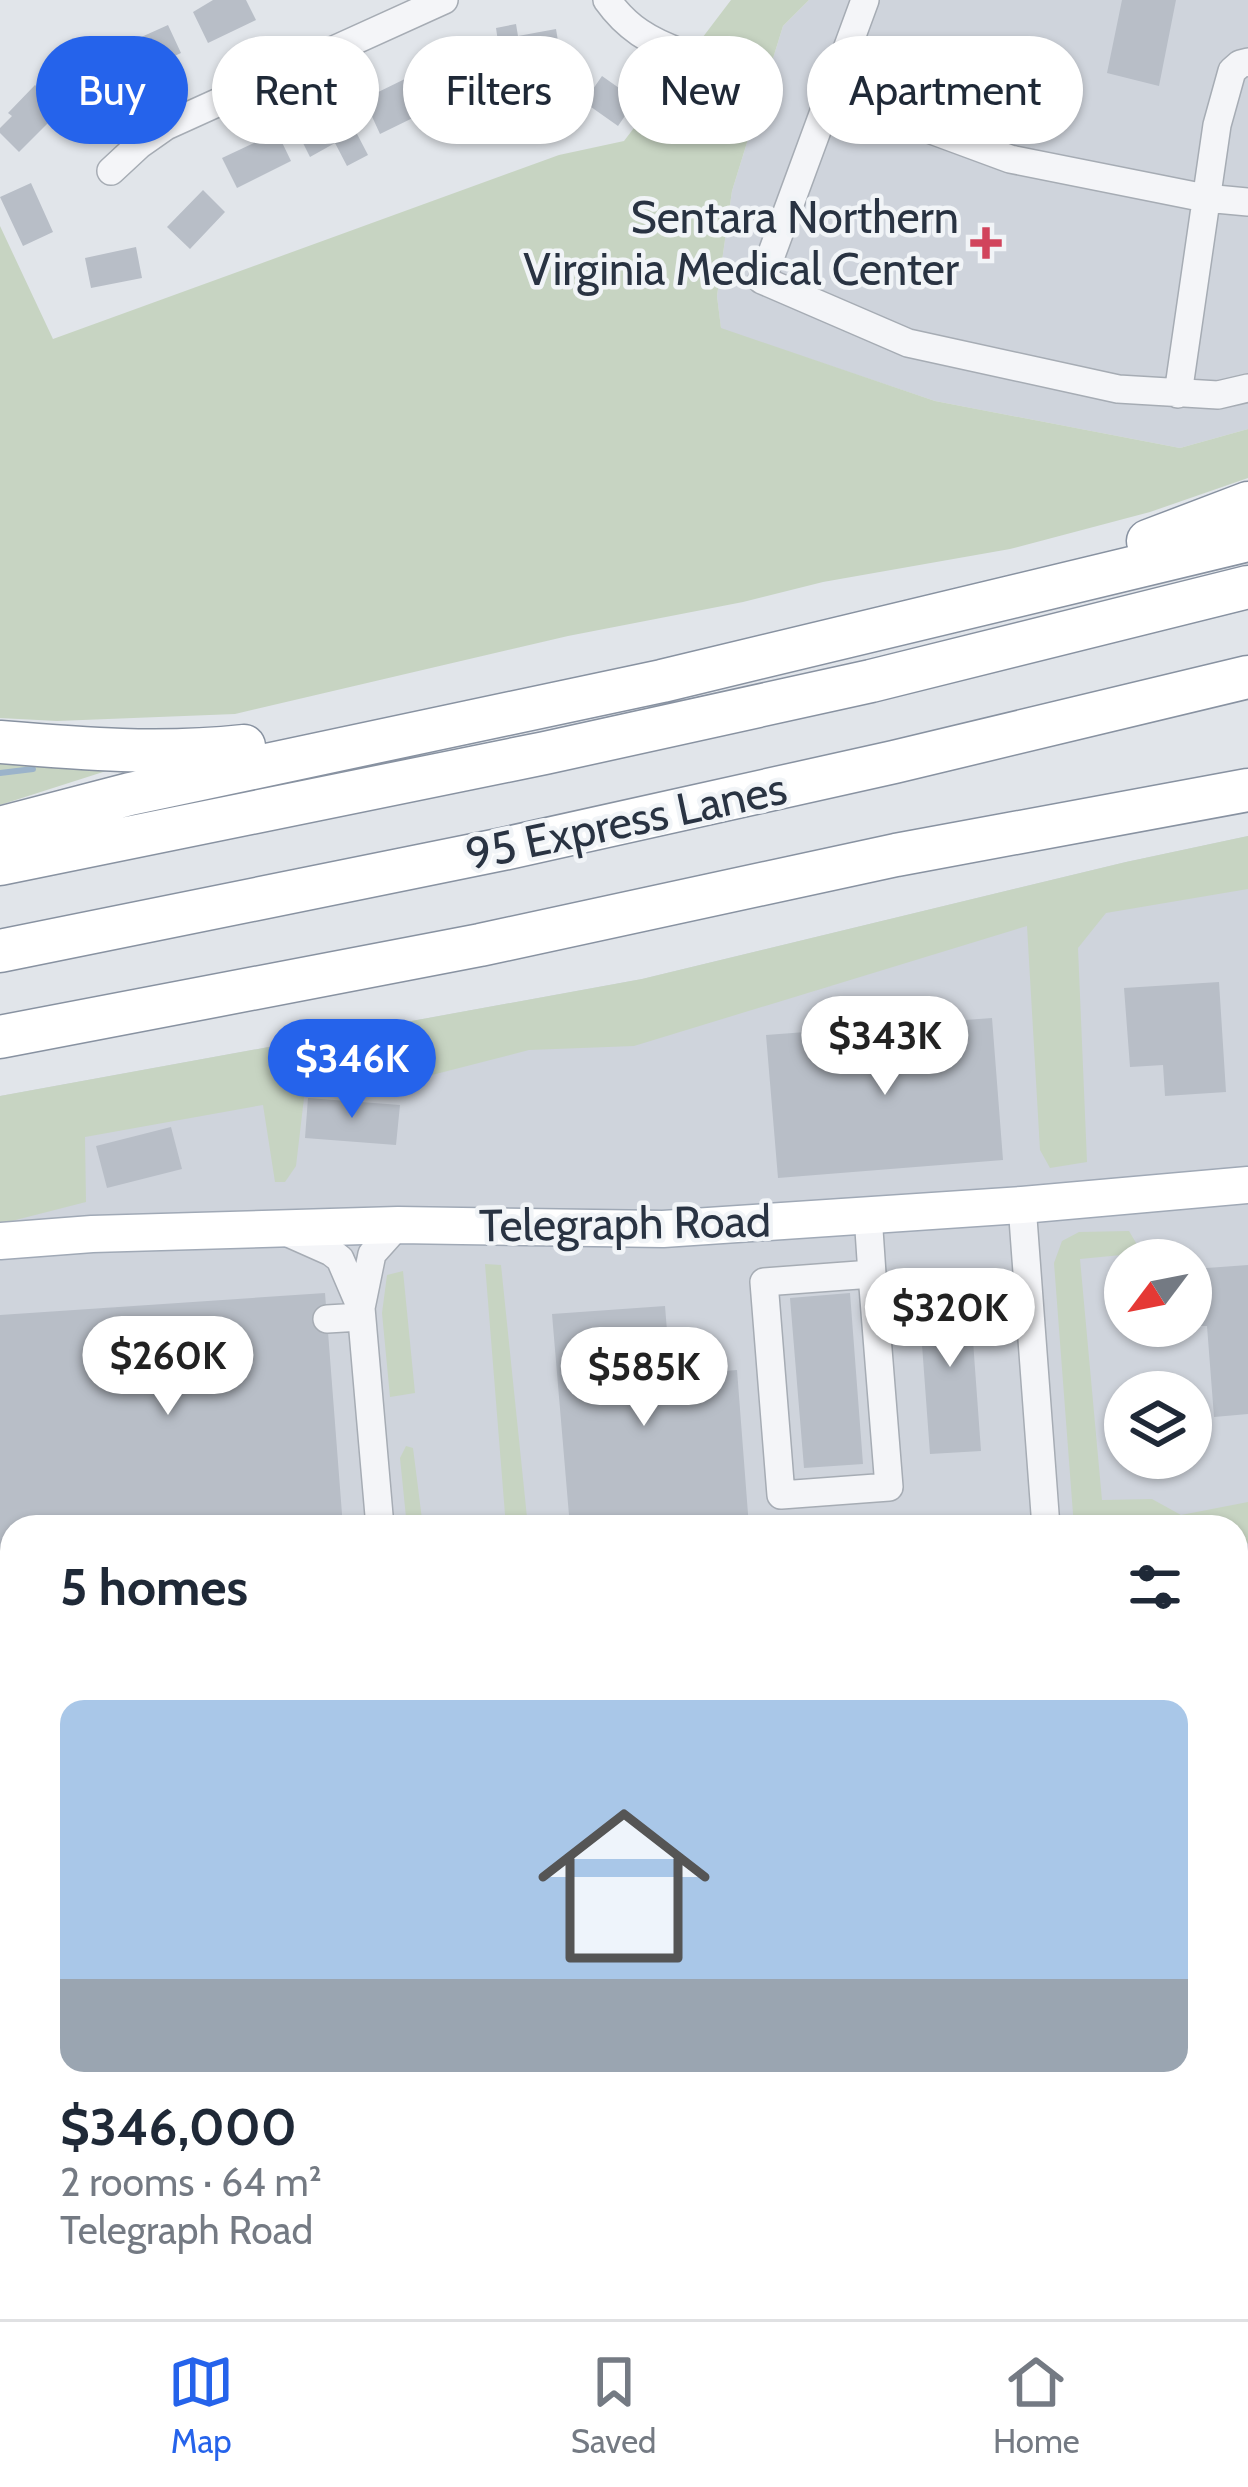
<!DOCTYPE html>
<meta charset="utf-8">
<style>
body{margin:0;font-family:Cabin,sans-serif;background:#f2f2f3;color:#1f2937;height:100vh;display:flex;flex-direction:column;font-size:45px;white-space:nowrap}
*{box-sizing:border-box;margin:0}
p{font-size:39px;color:#747a83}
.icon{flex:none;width:66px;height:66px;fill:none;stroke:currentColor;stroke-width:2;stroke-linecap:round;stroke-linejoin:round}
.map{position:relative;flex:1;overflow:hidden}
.details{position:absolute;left:0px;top:1515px;width:1248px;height:804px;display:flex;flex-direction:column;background:#fff;border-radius:36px 36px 0 0;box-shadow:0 3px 9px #0004}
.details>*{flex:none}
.hud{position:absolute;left:36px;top:36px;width:1176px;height:108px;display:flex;gap:24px}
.needle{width:78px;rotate:238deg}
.tools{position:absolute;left:1104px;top:1239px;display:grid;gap:24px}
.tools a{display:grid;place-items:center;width:108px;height:108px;border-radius:50%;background:#fff;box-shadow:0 3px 9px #0004;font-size:60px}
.price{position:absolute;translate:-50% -102px;padding:0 27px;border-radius:42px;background:#fff;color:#222;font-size:39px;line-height:78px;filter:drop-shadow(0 3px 6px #0008)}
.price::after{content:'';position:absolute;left:50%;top:72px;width:36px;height:27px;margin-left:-18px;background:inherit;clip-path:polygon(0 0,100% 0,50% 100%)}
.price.active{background:#2563eb;color:#fff}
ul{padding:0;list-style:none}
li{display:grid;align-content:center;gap:24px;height:636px;padding:0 60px}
li span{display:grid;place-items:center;height:372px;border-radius:24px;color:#555}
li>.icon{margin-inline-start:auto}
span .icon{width:216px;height:216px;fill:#fffc;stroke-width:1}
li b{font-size:51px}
h2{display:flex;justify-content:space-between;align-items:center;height:144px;padding:0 60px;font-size:51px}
.pill{padding:0 42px;border-radius:54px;background:#fff;box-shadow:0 3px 9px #0004;font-size:42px;line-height:108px}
.pill.active{background:#2563eb;color:#fff}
.menu{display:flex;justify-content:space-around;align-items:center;height:168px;border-top:3px solid #e0e1e3;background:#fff;font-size:33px;color:#747a83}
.menu a{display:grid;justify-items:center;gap:6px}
.menu .active{color:#2563eb}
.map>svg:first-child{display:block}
</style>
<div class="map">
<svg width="1248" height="2319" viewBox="0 0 1248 2319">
<rect width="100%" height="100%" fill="#e1e5ea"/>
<path fill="#cfd4dc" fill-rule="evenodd" d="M809,0H1248V429L1180,448L935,401L721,329L717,296L732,191L783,26Z
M1248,836V2319H0V1096L642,979L1126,862ZM1125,1260H1191V1326H1125ZM1125,1392H1191V1458H1125ZM12,1527H1236V2307H12Z"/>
<path fill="#c7d4c2" d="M731,0H809L783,26L732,191L717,296L721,328L935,401L1180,448L1248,429V478L1150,512L1010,549L823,582L743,602L568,636L235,714L57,721L0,718V226L53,339L559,155L624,141Z
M0,755L128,764L0,805Z
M1248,836V889L1106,913L1078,948L1087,1162L1050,1168L1040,1150L1027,926L634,1046L529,1050L428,1076L306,1081L296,1166L285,1182H275L263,1105L85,1137L86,1202L0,1224V1096L642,979L1126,862Z
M1129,1231L1142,1253L1080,1259L1102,1500L1152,1499L1181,1515L1248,1502V1543L1236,1548V1527H1074L1054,1263L1062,1241L1079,1232Z
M485,1264L501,1265L528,1527H506Z
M403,1271L415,1393L390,1397L382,1313L387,1275Z
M406,1446L413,1448L423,1527H407L400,1458Z"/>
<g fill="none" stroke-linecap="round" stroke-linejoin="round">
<path stroke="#9bb3ca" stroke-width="6" d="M0,773L33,769"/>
</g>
<path fill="#b8bec7" d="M213,0H246L256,20L208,43L193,12Z
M1122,0H1176L1159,86L1107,73Z
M516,24L518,36L556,29L561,59L519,67L517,52L500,55L496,28Z
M168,25L181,53L142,71L128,43Z
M93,47L114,80L77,103L56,70Z
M476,47L496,88L474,98L468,86L443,99L429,70Z
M411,76L427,111L380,134L364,99Z
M602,76L636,100L618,126L584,102Z
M35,85L61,110L19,152L0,133V128L12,116L8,113Z
M342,105L368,155L347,166L335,143L310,157L296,129Z
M277,132L291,161L237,188L222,158Z
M31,183L53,232L23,246L0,197Z
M203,190L225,212L190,249L167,227Z
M136,247L142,278L91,288L85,258Z
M1219,982L1226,1092L1165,1096L1163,1065L1130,1067L1124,988Z
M992,1018L1003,1160L778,1178L766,1035Z
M308,1098L400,1105L396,1145L305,1138Z
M171,1127L182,1169L107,1188L96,1146Z
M1248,1265V1414L1214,1417L1207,1326H1198L1193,1269Z
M969,1286L981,1451L930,1454L918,1290Z
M325,1293L343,1527H12V1590L0,1591V1315Z
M850,1293L863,1464L804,1468L790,1298Z
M665,1306L673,1405L703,1403L701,1373L737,1370L749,1527H570L552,1314Z
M12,2234V2307H184L191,2319H0V2241Z
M313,2307H687L694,2319H293Z"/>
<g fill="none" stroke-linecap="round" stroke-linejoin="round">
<g stroke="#a6acb4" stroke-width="30">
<path id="minor" d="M607,0C627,28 649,41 682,53
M865,0L762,280L908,343L1118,389L1218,395L1248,388
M831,93L1010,159L1205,198L1248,202
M111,171L139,145L166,126L444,0
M1178,394L1217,125L1232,71L1240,64L1248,62
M1022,1205L1046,1527
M868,1215L872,1274
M286,1232L331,1252L340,1259L361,1308L380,1527
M872,1274L889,1487L781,1495L764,1282Z
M361,1308L372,1254L398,1225
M327,1319L361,1317
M1236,1599L1248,1602
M0,1633L12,1632
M1236,1645L1248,1723
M0,1710L12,1704
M1236,1795L1248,1791
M1236,1944L1248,1937
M0,2200L12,2193
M724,2307L731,2319"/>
</g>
<g stroke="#a0a9b6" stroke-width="39">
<path id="major" d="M0,1241L92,1234L398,1225L663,1229L1022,1205L1248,1185"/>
</g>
<g stroke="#8892a1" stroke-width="45">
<path id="highway" d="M1148,541L1248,503
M0,742C84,749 159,755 244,746
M0,828L130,794L662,681L1248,540
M0,864L545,753L871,681L1248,587
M0,951L503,849L894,762L1248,677
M0,1037L480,945L896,855L1248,790"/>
</g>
<use href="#minor" stroke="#f4f5f8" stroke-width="27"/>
<use href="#major" stroke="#fff" stroke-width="36"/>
<use href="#highway" stroke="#fff" stroke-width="42"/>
</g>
<path fill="#d1445c" stroke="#f1f4f7" stroke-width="4.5" d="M980 225h12v12h12v12h-12v12h-12v-12h-12v-12h12z"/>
<g text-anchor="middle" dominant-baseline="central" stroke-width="9" stroke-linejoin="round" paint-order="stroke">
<g font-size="45" fill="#293342" stroke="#f1f4f7" text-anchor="end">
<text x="959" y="217">Sentara Northern<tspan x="959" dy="52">Virginia Medical Center</tspan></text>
</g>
<g font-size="45" fill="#293342" stroke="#f1f4f7">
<text transform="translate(626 821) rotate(-12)">95 Express Lanes</text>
<text transform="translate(625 1223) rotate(-1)">Telegraph Road</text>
</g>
</g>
</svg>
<div class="tools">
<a><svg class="needle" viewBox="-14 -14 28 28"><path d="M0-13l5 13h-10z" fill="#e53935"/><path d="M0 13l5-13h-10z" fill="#747a83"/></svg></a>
<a><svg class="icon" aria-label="layers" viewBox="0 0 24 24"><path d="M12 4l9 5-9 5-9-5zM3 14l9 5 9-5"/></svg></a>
</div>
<b class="price" style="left:885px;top:1098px">$343K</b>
<b class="price active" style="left:352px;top:1121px">$346K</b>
<b class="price" style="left:950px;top:1370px">$320K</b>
<b class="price" style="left:168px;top:1418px">$260K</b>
<b class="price" style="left:644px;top:1429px">$585K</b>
<div class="hud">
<a class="pill active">Buy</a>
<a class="pill">Rent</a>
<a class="pill">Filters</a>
<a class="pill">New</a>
<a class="pill">Apartment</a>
</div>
<section class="details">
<h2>5 homes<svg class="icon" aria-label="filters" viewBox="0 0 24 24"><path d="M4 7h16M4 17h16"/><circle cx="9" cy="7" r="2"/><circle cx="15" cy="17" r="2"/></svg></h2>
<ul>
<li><span style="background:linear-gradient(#a9c7e8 75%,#9aa5b1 0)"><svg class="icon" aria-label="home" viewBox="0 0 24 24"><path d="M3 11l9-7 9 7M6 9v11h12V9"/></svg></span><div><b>$346,000</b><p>2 rooms · 64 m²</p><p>Telegraph Road</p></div></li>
</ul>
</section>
</div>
<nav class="menu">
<a class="active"><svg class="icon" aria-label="map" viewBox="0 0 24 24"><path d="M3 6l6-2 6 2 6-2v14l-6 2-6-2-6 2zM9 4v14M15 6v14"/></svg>Map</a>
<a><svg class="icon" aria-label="saved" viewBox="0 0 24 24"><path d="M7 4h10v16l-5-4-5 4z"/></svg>Saved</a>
<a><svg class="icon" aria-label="home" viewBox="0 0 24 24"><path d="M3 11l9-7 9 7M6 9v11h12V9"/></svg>Home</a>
</nav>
